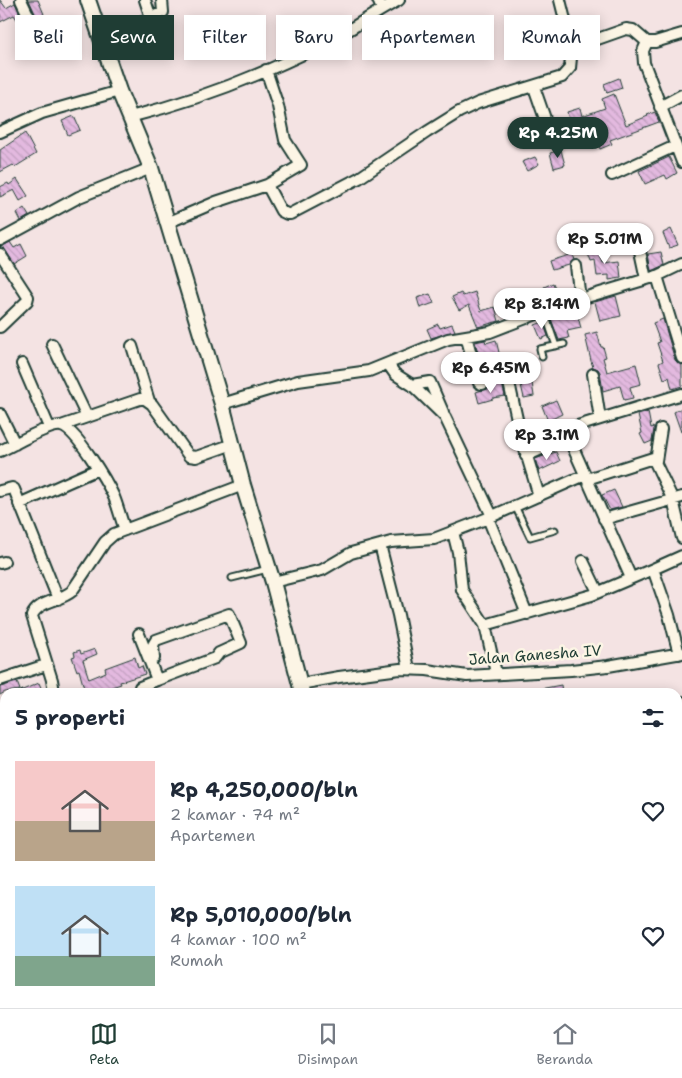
<!DOCTYPE html>
<html lang="id">
<meta charset="utf-8">
<style>
body{margin:0;font-family:"Shantell Sans",sans-serif;background:#f2f2f3;color:#1f2937;height:100vh;display:flex;flex-direction:column;font-size:19px;white-space:nowrap}
*{box-sizing:border-box;margin:0}
p{font-size:16px;color:#747a83}
.icon{flex:none;width:28px;height:28px;fill:none;stroke:currentColor;stroke-width:2;stroke-linecap:round;stroke-linejoin:round}
.map{position:relative;flex:1;overflow:hidden}
.details{position:absolute;left:0px;top:688px;width:682px;height:321px;display:flex;flex-direction:column;background:#fff;border-radius:15px 15px 0 0;box-shadow:0 2px 12px #0003}
.details>*{flex:none}
.guide{position:absolute;left:15px;top:15px;width:652px;height:45px;display:flex;gap:10px}
.price{position:absolute;translate:-50% -42px;padding:0 11px;border-radius:18px;background:#fff;color:#222;font-size:16px;line-height:32px;filter:drop-shadow(0 1px 2px #0008)}
.price::after{content:'';position:absolute;left:50%;top:30px;width:15px;height:11px;margin-left:-8px;background:inherit;clip-path:polygon(0 0,100% 0,50% 100%)}
.price.active{background:#1f3d34;color:#fff}
ul{padding:0;list-style:none}
li{display:flex;align-items:center;gap:15px;height:125px;padding:0 15px}
li span{display:grid;place-items:center;flex:none;width:140px;height:100px;border-radius:0px;color:#555}
li>.icon{margin-inline-start:auto}
span .icon{width:60px;height:60px;fill:#fffc;stroke-width:1}
li b{font-size:21px}
h2{display:flex;justify-content:space-between;align-items:center;height:60px;padding:0 15px;font-size:21px}
.pill{padding:0 18px;border-radius:0px;background:#fff;box-shadow:0 2px 12px #0003;font-size:18px;line-height:45px}
.pill.active{background:#1f3d34;color:#fff}
.tab-bar{display:flex;justify-content:space-around;align-items:center;height:70px;border-top:1px solid #e0e1e3;background:#fff;font-size:14px;color:#747a83}
.tab-bar a{display:grid;justify-items:center;gap:2px}
.tab-bar .active{color:#1f3d34}
.map>svg:first-child{display:block}
</style>
<div class="map">
<svg width="682" height="1008" viewBox="0 0 682 1008">
<defs>
<pattern id="building-back-hatch" width="6" height="6" patternUnits="userSpaceOnUse" patternTransform="scale(1.25)"><rect width="6" height="6" fill="#e3b9df"/><path d="M-1 5l2 2M0 0l6 6M5-1l2 2" fill="none" stroke="#c2a0c0"/></pattern>
</defs>
<rect width="100%" height="100%" fill="#f4e3e3"/>
<filter id="ink" filterUnits="userSpaceOnUse"><feTurbulence type="fractalNoise" baseFrequency=".02" numOctaves="2"/><feDisplacementMap in="SourceGraphic" scale="10" xChannelSelector="R" yChannelSelector="G"/><feConvolveMatrix kernelMatrix="1 2 1 2 8 2 1 2 1" color-interpolation-filters="sRGB"/></filter>
<g filter="url(#ink)">
<path fill="url(#building-back-hatch)" stroke="#1f3d34" d="M0,0L6,8L15,3L22,19L18,21L14,15L0,22Z
M29,0H38L44,14L37,18Z
M619,78L622,88L607,93L604,84Z
M614,94L626,125L648,116L647,115L655,112L659,122L610,140L612,144L600,149L591,126L558,137L556,128L570,123L567,112L580,108L582,116L605,108L602,99Z
M74,116L80,130L68,135L62,121Z
M25,133L36,154L15,167L13,165L0,172V150Z
M561,150L565,165L554,168L550,153Z
M535,157L539,164L527,171L522,162Z
M669,157L677,173L667,179L665,175L645,184L639,171Z
M17,179L28,196L20,201L14,190L0,197V187L8,183L9,185Z
M24,208L29,216L21,221L17,213Z
M671,229L678,245L669,248L663,233Z
M10,242L14,248L21,244L27,256L14,264L3,246Z
M593,242H595L603,263L619,261L621,278L609,280V275L597,276L595,261L591,262L587,251L594,249Z
M661,252L664,265L651,271L648,254Z
M572,254L574,260L569,265L552,270L549,261Z
M553,283L559,298L550,302L544,287Z
M475,292L481,311L495,307L499,321L478,327L469,305L459,310L452,297L461,293L463,296Z
M430,294L434,303L420,308L417,298Z
M516,296L523,312L514,315L507,299Z
M616,296L621,316L600,321L595,302Z
M576,310L581,328L567,331L569,338L559,340L551,319L554,318L553,315L564,311L565,313Z
M663,319L675,360L678,363L682,365V386L672,389L669,377L664,379L659,363L663,361L657,343L660,342L653,323Z
M543,322L548,336L541,339L535,325Z
M438,324L440,328L452,324L455,331L431,338L427,329Z
M597,332L601,347H603L606,357L603,358L607,372L636,364L641,384L630,387L633,398L624,400L620,386L603,391L600,372L598,369L593,367L591,361L585,335Z
M485,340L486,343L496,340L501,361L482,366L475,342Z
M532,383L534,396L524,398L521,385Z
M502,384L505,396L493,398V399L479,403L476,392Z
M556,400L562,414L548,421L542,406Z
M682,408V432H681L674,412Z
M648,412L651,428L653,427L654,429L652,441L645,444L640,434L642,433L638,415Z
M556,452L560,461L539,471L535,459Z
M614,490L622,507L610,510L602,495Z
M95,649L97,654L83,660L89,679L106,672L105,668L135,657L138,668L142,666L145,674L120,682L121,684L99,691V692H85L79,670L77,671L72,657L75,656L74,652L80,650L81,654Z
M17,682L20,690L5,692L0,695V687Z
M39,683L43,692H18Z
M561,685L562,692H541L540,689Z"/>
<g fill="none" stroke-linecap="round" stroke-linejoin="round">
<g stroke="#1f3d34" stroke-width="9">
<path id="lane" d="M544,311L556,346
M542,357L540,349L564,344
M515,506L530,537L555,530
M232,578L268,569"/>
</g>
<g stroke="#1f3d34" stroke-width="14">
<path id="street" d="M21,0L31,21
M378,0L382,9
M560,0L572,48L626,29L633,30L647,42H655L682,34
M151,18L163,12L162,0
M101,36L151,18L145,0
M647,42L643,51L644,63L682,162
M266,70L278,106L285,140L301,165L267,185
M534,87L551,136
M660,107L682,95
M130,117C198,100 264,74 326,43C351,30 374,13 399,0
M0,132L42,113L119,91
M612,175L675,146
M167,223L216,202L267,185L281,211L287,214H290L359,178L427,132L459,112L478,103L562,77L570,68L572,48
M0,240L79,197L151,168
M638,242L646,279
M0,254L28,297L27,301L0,327
M576,266L580,299
M657,276L682,264
M466,336L479,383L482,384L503,377L508,378L520,433L539,496
M52,344L87,417
M132,346L149,401
M22,364L49,427
M388,364L395,374L412,385L445,417L492,516
M593,374L600,419
M412,385L430,382L443,412
M222,404L298,381L369,371L448,339L490,332L560,305L657,276L682,358
M0,414L15,444
M61,426L140,399H145L152,404L189,456L196,457L233,444
M0,451C12,446 49,424 61,426C76,429 107,482 114,497C118,507 121,519 125,530
M526,456L568,437
M656,461L661,429
M587,479L653,458L673,500L682,538
M0,491L12,488L14,489L58,599
M19,504L98,469
M488,518L527,614
M604,519L682,497
M453,532L458,552L462,590L485,625L496,673
M380,545L398,615L409,669
M583,561L598,592
M0,563L4,562
M653,569L682,556
M631,578L567,434L571,428L682,394
M273,582L322,570L351,553L391,542L434,539L488,518L585,475
M485,625L592,595L653,569L669,615L679,654
M139,634L157,680L215,658L219,653L241,643L229,614L156,640L153,645L154,658L149,660
M0,680L46,665
M300,684L339,677L400,669L427,670L467,676L571,670L608,666L682,653
M54,692L52,680L32,616C37,601 61,601 72,591L105,542L114,534L243,485
M139,692L140,687L157,680
M678,703L682,702
M678,738L682,737
M678,778L682,777
M0,782L5,781
M678,799L682,798
M678,898L682,897
M678,912L682,927
M0,968L5,967
M72,1004L74,1008
M135,1004L136,1008
M510,1004L511,1008"/>
</g>
<g stroke="#1f3d34" stroke-width="18">
<path id="secondary" d="M88,0L119,91L151,168L222,404L243,485L273,582L302,692
M0,859L5,857
M397,1004L398,1008"/>
</g>
<use href="#lane" stroke="#fcf5e5" stroke-width="5"/>
<use href="#street" stroke="#fcf5e5" stroke-width="10"/>
<use href="#secondary" stroke="#fcf5e5" stroke-width="14"/>
</g>
</g>
<g text-anchor="middle" dominant-baseline="central" stroke-width="5" stroke-linejoin="round" paint-order="stroke">
<g font-size="15" fill="#1f3d34" stroke="#fcf5e5">
<text transform="translate(535 655) rotate(-4)">Jalan Ganesha IV</text>
</g>
</g>
</svg>
<b class="price active" style="left:558px;top:159px">Rp 4.25M</b>
<b class="price" style="left:605px;top:265px">Rp 5.01M</b>
<b class="price" style="left:542px;top:330px">Rp 8.14M</b>
<b class="price" style="left:491px;top:394px">Rp 6.45M</b>
<b class="price" style="left:547px;top:461px">Rp 3.1M</b>
<div class="guide">
<a class="pill">Beli</a>
<a class="pill active">Sewa</a>
<a class="pill">Filter</a>
<a class="pill">Baru</a>
<a class="pill">Apartemen</a>
<a class="pill">Rumah</a>
</div>
<section class="details">
<h2>5 properti<svg class="icon" aria-label="filters" viewBox="0 0 24 24"><path d="M4 7h16M4 17h16"/><circle cx="9" cy="7" r="2"/><circle cx="15" cy="17" r="2"/></svg></h2>
<ul>
<li><span style="background:linear-gradient(#f6c9c9 60%,#b9a48a 0)"><svg class="icon" aria-label="home" viewBox="0 0 24 24"><path d="M3 11l9-7 9 7M6 9v11h12V9"/></svg></span><div><b>Rp 4,250,000/bln</b><p>2 kamar · 74 m²</p><p>Apartemen</p></div><svg class="icon" aria-label="heart" viewBox="0 0 24 24"><path d="M12 20l-8-8c-3-5 5-10 8-4 3-6 11-1 8 4z"/></svg></li>
<li><span style="background:linear-gradient(#bfe0f5 70%,#7fa58c 0)"><svg class="icon" aria-label="home" viewBox="0 0 24 24"><path d="M3 11l9-7 9 7M6 9v11h12V9"/></svg></span><div><b>Rp 5,010,000/bln</b><p>4 kamar · 100 m²</p><p>Rumah</p></div><svg class="icon" aria-label="heart" viewBox="0 0 24 24"><path d="M12 20l-8-8c-3-5 5-10 8-4 3-6 11-1 8 4z"/></svg></li>
</ul>
</section>
</div>
<nav class="tab-bar">
<a class="active"><svg class="icon" aria-label="map" viewBox="0 0 24 24"><path d="M3 6l6-2 6 2 6-2v14l-6 2-6-2-6 2zM9 4v14M15 6v14"/></svg>Peta</a>
<a><svg class="icon" aria-label="saved" viewBox="0 0 24 24"><path d="M7 4h10v16l-5-4-5 4z"/></svg>Disimpan</a>
<a><svg class="icon" aria-label="home" viewBox="0 0 24 24"><path d="M3 11l9-7 9 7M6 9v11h12V9"/></svg>Beranda</a>
</nav>
